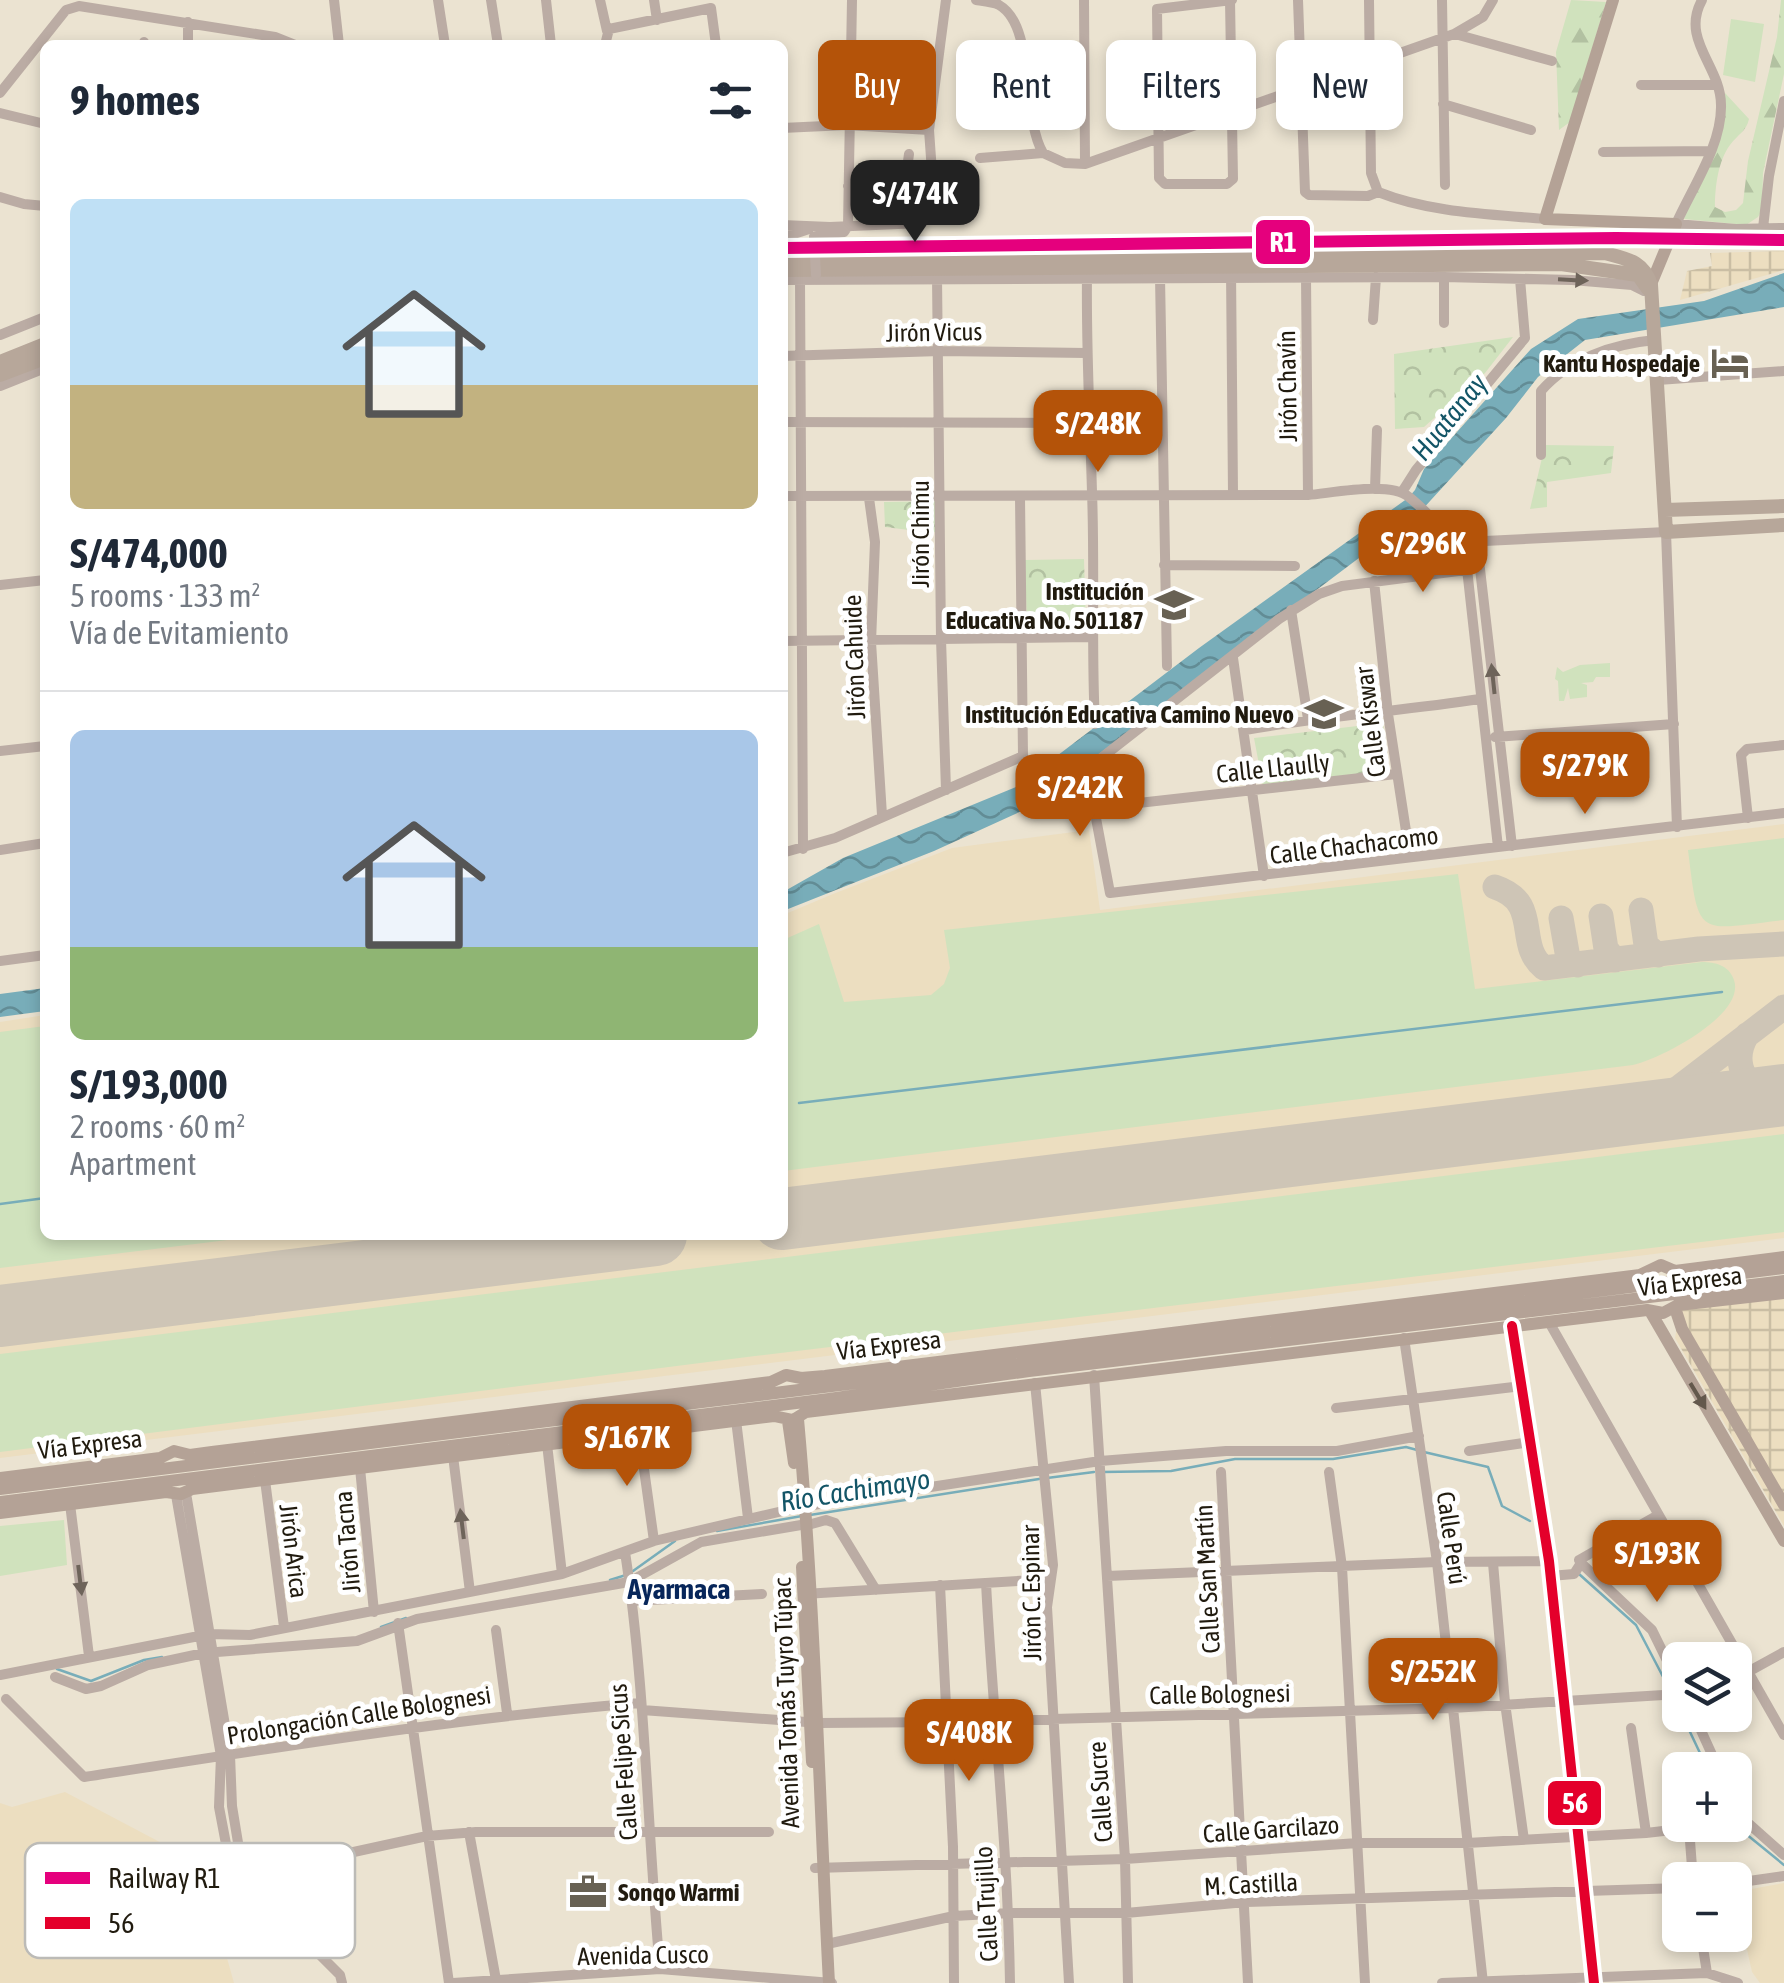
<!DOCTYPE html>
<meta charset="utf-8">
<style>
body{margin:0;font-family:"Asap Condensed",sans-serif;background:#f6f6f7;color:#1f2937;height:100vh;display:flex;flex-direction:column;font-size:38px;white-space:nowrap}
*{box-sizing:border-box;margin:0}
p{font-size:32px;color:#747a83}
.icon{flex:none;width:55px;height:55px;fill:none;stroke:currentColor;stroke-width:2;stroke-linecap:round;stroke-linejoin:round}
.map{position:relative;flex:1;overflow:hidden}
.sheet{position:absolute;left:40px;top:40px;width:748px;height:1200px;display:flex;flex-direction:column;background:#fff;border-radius:15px;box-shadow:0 5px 15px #0003}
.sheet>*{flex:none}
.banner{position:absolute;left:818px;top:40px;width:815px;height:90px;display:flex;gap:20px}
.tools{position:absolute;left:1662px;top:1642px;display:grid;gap:20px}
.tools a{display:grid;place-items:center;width:90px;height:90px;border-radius:15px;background:#fff;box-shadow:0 5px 15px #0003;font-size:50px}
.price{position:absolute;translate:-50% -85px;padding:0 22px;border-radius:20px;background:#b45309;color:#fff;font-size:32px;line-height:65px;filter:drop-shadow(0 2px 5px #0008)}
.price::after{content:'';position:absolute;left:50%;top:60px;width:30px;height:22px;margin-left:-15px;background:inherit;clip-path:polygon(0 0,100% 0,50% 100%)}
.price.selected{background:#222;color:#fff}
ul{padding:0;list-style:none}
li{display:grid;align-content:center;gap:20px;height:530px;padding:0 30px}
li+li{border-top:2px solid #e0e1e3}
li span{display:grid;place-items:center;height:310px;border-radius:15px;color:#555}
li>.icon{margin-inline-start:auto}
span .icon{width:180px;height:180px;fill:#fffc;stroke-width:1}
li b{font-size:42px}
h2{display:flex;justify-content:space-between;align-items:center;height:120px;padding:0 30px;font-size:42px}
.tag{padding:0 35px;border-radius:15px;background:#fff;box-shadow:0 5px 15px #0003;font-size:35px;line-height:90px}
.tag.selected{background:#b45309;color:#fff}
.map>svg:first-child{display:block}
</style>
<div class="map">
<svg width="1784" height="1983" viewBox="0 0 1784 1983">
<defs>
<pattern id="industrial-grid" width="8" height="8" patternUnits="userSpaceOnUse" patternTransform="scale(2.5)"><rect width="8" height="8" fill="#ecdec0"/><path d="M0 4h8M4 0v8" fill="none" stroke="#cabea4"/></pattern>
<pattern id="forest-firs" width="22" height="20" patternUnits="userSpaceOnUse" patternTransform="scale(2.5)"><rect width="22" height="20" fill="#d0e2bd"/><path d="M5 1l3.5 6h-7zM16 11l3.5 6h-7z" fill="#b2c1a1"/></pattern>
<pattern id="park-crowns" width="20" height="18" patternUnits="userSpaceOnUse" patternTransform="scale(2.5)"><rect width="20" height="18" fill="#d0e2bd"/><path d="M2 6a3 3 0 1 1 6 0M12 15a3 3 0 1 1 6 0" fill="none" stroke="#b2c1a1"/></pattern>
<pattern id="water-waves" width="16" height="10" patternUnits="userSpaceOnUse" patternTransform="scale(2.5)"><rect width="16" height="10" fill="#78adb9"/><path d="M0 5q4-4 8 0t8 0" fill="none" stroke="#628c95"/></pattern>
</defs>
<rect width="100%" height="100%" fill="#ebe3d1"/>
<path fill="#ecdec0" d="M1784,824V1238L0,1458V1022L45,1015V1235H782L783,915L833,894L952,848L1089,830L1100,910Z
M65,1792L226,1877L276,1939L225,1951L234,1983H0V1803L12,1807Z
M1784,1883V1983H1760L1752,1972L1742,1927L1735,1926V1892Z"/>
<path fill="url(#industrial-grid)" d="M1784,251V270L1680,300L1687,271L1712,266L1710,253Z
M1784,1285V1526L1675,1338L1682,1297Z"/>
<path fill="#d0e2bd" d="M1731,19L1764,24L1755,82L1723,75Z
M1610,663V677H1596L1593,682L1581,683L1587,685V697L1570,699L1568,688L1564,701H1559L1558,681L1555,679L1557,667L1563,672L1580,665Z
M1784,838V920C1697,930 1699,940 1688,850Z
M1458,874L1475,989L1702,962C1715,962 1729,965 1734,980C1746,1015 1660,1059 1633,1065L783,1171V940L819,924L844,1002L931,995L944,984L950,968L944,930Z
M45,1026V1235H269L0,1268V1032Z
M1784,1134V1232L755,1356L0,1452V1354Z
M64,1520L67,1565L0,1576V1526Z
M1632,1536L1646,1561L1608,1585L1591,1559Z"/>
<path fill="url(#forest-firs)" d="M1571,0L1606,2L1570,122L1559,130L1556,52Z
M1781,0H1784V74L1763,173L1762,210L1758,217L1746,225L1684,219L1725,106V93L1749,119C1746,132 1738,134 1730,145C1718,161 1715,187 1715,207L1725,212L1736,210L1743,203L1748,161L1777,37Z"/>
<path fill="url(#park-crowns)" d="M1513,337L1485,373L1424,427L1395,429L1394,354Z
M1545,445L1614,446L1611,473L1547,482V507L1530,509Z
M943,501V527L933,533L885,527L884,502Z
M1084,559L1086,627L1027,628L1025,560Z
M1383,723L1388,773L1263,786L1254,738Z"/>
<path fill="url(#water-waves)" d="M1784,273V307L1585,340L1538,377L1506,418L1420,512L1026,809L934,851L783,911V892L843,858L1016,787L1199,648L1408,498L1415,490L1424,469L1531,349L1578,319L1704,301Z
M45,988V1011L0,1017V994Z"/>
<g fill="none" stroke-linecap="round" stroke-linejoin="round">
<path stroke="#78adb9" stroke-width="2.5" d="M799,1103L1722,992
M782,1105H784
M0,1204L45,1198
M1424,1452L1488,1467L1502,1506L1530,1521
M1102,1472L1171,1471L1235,1459H1333L1406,1447L1417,1450
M1047,1478L1094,1472
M810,1515L1039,1479
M717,1531L802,1516
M633,1571L675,1541
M1579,1574L1636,1625L1671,1692
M610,1580L626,1575
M381,1627L406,1618
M57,1669L91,1681L144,1660L162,1657
M1674,1699L1680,1712
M1682,1715L1708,1770
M1735,1825L1784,1865"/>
<path stroke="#cec5b6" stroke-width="25" d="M1495,887C1543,903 1514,944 1544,968L1699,949L1784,944
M1641,910L1646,945L1658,955
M1601,916L1606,949L1615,960
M1561,918L1568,958L1577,965
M1747,1035C1732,1060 1743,1076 1758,1098
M1647,1112L1784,1007"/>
<path stroke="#cec5b6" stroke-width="62" d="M782,1219L1784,1095
M0,1316L656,1235"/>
<path stroke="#bbaca4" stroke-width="10" d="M334,0L339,45
M438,0L445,45
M491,0L498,45
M546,0L551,45
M600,0L607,31
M654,0L657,20
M976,0C983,1 994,2 999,5C1036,26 1021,116 1043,153
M1084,0L1085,164
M1230,0L1233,179L1227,184H1165L1159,178L1157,9L1232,0
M1298,0L1305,192L1309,195L1368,196L1378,192C1431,213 1489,214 1545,219
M1369,0L1371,173L1378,192
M1442,0L1445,185
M1702,0C1680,40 1721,66 1721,105C1722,145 1692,188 1676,224L1736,229L1784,228
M1455,34L1552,61
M143,45L144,42
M188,45V22
M605,45L609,29L711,8L716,45
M1641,85H1717
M0,93L66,10L79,6L275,37L295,45
M1443,104L1531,130
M0,113L45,124
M782,128L847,125L929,130
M1603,152L1710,151
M980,158L1043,153L1065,163L1085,164L1454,34L1483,17L1493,0
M848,186L899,182L906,176L909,154
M0,197L24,204L45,206
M782,225L830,227L921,223L932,172L929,130L946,0
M1763,228L1769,176L1784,101
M814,237L844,232L848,226L852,0
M782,238L809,229
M1231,270L1233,494
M1087,276C1086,348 1090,420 1092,492C1095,570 1091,647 1095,724
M937,277L941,639L946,790
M1160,277L1167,666
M1306,277L1308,495
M1444,277V323
M800,279L803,849
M782,280L1444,277L1572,280L1632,285L1644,291L1649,290
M1373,320L1376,277
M0,335L45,317
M782,356L940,351L1086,353
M1658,380L1784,371
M0,386L45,368
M782,422L1089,423
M1541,455V391C1569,359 1612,344 1655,340
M1375,489L1377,430
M1402,492L1416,470L1525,338L1520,279
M782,496L1308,495C1333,493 1390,481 1409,497C1429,513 1441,531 1464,542L1666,532L1677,827
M869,498L875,542L871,642L882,815
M1464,542L1498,847
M1477,543L1512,846
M1164,565L1295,566
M1466,570L1342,586L1319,594L1279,619L1100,759L1090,768L1089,781L1110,893L1784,813
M1374,581L1388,714L1410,857
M0,585L45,580
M1291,610L1308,719
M782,641L1091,637
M1233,658L1264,876
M1245,730C1323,716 1402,711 1480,699
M1495,737L1674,724
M0,751L45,746
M1094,808L1396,774
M1748,818L1741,755L1747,749L1784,745
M0,850L45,843
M782,853L835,838L1023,756L1020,497
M0,961L45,955
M1549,1322L1784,1735
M1512,1326L1549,1561L1594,1983
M1404,1338L1437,1562L1483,1983
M1094,1375L1125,1859L1128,1983
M1035,1383L1053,1565L1047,1607L1069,1983
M1336,1408L1522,1386
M736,1420L748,1518
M639,1433L654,1541
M547,1444L562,1574
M1469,1451L1530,1442
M453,1456L470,1592
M360,1468L374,1612
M1221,1472L1248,1983
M1329,1472L1342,1567L1365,1983
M265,1480L284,1627
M186,1493L230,1755L232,1806L242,1867
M176,1495L221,1756L219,1807L230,1865L340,1975L342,1983
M70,1504L89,1656
M808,1525L826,1520L835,1523L876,1590
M625,1552C646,1690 647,1831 660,1969
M1493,1563L1505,1703L1524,1840
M1581,1563L1652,1630L1680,1687
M1107,1576L1437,1562L1549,1561
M1550,1576L1574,1574L1581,1563L1579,1560L1658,1515
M986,1583C993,1716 1008,1849 1010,1983
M940,1585L953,1847L954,1983
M804,1594L1050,1579
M631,1601L762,1594
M398,1623L449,1983
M496,1630L507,1713
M0,1675L209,1634L250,1635L562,1574L654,1541L800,1507L1100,1461L1226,1451H1337L1419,1436
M55,1677L86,1689L101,1686L148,1665L204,1653L357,1641L417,1619L629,1582L701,1542L801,1525
M1735,1679L1784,1652
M6,1699L84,1777C269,1749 453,1718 640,1703
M642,1710L820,1723L947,1722L1452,1708L1680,1694
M1694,1715L1719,1770
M1631,1728L1646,1833
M1735,1804L1748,1823L1784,1855
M1689,1828L1693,1880
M469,1832L496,1980
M230,1865L241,1861L289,1863L317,1860L427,1836L476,1832H769
M815,1868L1125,1859L1358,1843H1467L1646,1833L1689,1828L1729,1829
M1735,1883L1784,1876
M1701,1935L1707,1973
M827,1944L954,1916L1009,1913H1126L1246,1902L1680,1888
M453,1983L660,1969L832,1983
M1442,1983L1707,1973L1738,1983"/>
<path stroke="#b4a296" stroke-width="12" d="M1613,0L1545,219L1676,224L1649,289
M1675,1308L1682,1329L1784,1505
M1650,1311L1784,1541
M798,1419C815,1607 819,1795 829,1983
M788,1421L794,1463
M0,1478L160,1458L174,1451L190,1455L212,1452L771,1382L786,1375L801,1378L825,1376L1640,1275L1661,1265L1675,1271L1784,1257
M0,1489L1784,1268
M0,1502L829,1399L1029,1371L1784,1281
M0,1513L166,1492L181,1494L192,1489L774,1416L793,1420L806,1412L1647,1310L1663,1313L1678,1305L1784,1293
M802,1567L812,1762"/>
<path stroke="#b7a79a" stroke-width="14" d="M782,257L1605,253C1627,259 1644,261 1651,285L1666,532L1784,525
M782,270L1561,264L1638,275L1648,289
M0,362L45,344
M0,375L45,358
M1665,510L1784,506"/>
<path stroke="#bbaca4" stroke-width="10" d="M814,237L816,275"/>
<g stroke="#fff" stroke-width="18">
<path id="bus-1" d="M1512,1326L1549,1561L1594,1983"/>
</g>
<use href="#bus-1" stroke="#e4002b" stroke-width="10"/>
<g stroke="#fff" stroke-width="20">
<path id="rail-1" d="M782,248L1616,238L1784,240"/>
</g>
<use href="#rail-1" stroke="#e5007d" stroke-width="12"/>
</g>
<defs><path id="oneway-solid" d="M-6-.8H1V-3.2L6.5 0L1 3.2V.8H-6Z" transform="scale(2.5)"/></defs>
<g fill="#6e645a">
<use href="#oneway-solid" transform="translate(1573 280) rotate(3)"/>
<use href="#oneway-solid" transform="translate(1493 679) rotate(-96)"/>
<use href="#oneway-solid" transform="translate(462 1524) rotate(-97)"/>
<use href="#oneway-solid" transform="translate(80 1580) rotate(83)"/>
</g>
<use fill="#63584c" href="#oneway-solid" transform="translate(1698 1396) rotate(59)"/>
<defs>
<g id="hotel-bare" transform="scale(3)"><path d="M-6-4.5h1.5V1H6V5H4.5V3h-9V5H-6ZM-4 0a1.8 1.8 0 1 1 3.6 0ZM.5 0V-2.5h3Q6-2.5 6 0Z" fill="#686153" stroke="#fff" stroke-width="2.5" paint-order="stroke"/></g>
<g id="school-bare" transform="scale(3)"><path d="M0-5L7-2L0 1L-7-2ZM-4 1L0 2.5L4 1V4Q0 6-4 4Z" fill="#686153" stroke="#fff" stroke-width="2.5" paint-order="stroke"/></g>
<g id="office-bare" transform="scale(3)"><path d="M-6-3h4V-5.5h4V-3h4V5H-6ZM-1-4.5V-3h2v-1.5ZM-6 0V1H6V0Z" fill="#686153" stroke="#fff" stroke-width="2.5" paint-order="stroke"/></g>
</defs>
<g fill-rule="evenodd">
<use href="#hotel-bare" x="1730" y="363"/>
<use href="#school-bare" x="1174" y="605"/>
<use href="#school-bare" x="1324" y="714"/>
<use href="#office-bare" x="588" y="1892"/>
</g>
<g text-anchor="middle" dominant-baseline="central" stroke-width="10" stroke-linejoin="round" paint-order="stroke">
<g font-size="25" fill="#211b0f" stroke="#fff">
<text transform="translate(934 332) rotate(-1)">Jirón Vicus</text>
<text transform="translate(1287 386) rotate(-91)">Jirón Chavín</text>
<text transform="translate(920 534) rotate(-90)">Jirón Chimu</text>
<text transform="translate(854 657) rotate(-92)">Jirón Cahuide</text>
<text transform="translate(1370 722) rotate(-97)">Calle Kiswar</text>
<text transform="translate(1273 768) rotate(-6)">Calle Llaully</text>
<text transform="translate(1354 845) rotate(-7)">Calle Chachacomo</text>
<text transform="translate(1690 1281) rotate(-7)">Vía Expresa</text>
<text transform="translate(889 1345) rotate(-7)">Vía Expresa</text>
<text transform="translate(90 1444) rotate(-7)">Vía Expresa</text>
<text transform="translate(1452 1538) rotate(82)">Calle Perú</text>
<text transform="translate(347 1542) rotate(-95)">Jirón Tacna</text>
<text transform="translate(294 1551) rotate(83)">Jirón Arica</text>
<text transform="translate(1207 1579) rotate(-93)">Calle San Martín</text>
<text transform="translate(1031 1593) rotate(-91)">Jirón C. Espinar</text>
<text transform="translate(1220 1694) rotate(-1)">Calle Bolognesi</text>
<text transform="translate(786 1703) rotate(-92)">Avenida Tomás Tuyro Túpac</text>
<text transform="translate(359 1715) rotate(-9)">Prolongación Calle Bolognesi</text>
<text transform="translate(623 1762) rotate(-94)">Calle Felipe Sicus</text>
<text transform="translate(1100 1792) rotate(-94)">Calle Sucre</text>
<text transform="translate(1271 1829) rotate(-4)">Calle Garcilazo</text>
<text transform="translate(1251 1884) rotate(-3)">M. Castilla</text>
<text transform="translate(986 1904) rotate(-93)">Calle Trujillo</text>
<text transform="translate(643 1955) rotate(-1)">Avenida Cusco</text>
</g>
<g font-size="25" font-weight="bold" fill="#211b0f" stroke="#fff" text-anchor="end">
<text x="1700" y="363">Kantu Hospedaje</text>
<text x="1144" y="591">Institución<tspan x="1144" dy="29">Educativa No. 501187</tspan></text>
<text x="1294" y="714">Institución Educativa Camino Nuevo</text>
<text x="618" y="1892" text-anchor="start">Sonqo Warmi</text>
</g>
<g font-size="28" font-style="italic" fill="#135567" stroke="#fff">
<text transform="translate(1449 417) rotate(-51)">Huatanay</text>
<text transform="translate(855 1490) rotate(-9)">Río Cachimayo</text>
</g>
<g font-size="28" font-weight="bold" fill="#07265a" stroke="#fff">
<text x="679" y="1589">Ayarmaca</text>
</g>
</g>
<rect x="25" y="1843" width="330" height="115" rx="15" fill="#fff" stroke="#bcbbb7" stroke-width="2.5"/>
<rect x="45" y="1872" width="45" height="12" fill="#e5007d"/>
<rect x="45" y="1917" width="45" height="12" fill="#e4002b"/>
<g font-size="28" fill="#211b0f">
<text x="108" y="1888">Railway R1</text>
<text x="108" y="1933">56</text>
</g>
<g stroke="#fff" stroke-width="4">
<rect x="1254" y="218" width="58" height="48" rx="10" fill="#e5007d"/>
<rect x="1546" y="1779" width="57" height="48" rx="10" fill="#e4002b"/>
</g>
<g font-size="28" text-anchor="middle" font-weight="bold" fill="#fff">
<text x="1283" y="252">R1</text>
<text x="1575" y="1813">56</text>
</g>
</svg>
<div class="tools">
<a><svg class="icon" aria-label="layers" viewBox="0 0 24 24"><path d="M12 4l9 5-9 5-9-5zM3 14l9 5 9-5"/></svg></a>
<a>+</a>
<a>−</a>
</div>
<b class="price selected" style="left:915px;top:245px">S/474K</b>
<b class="price" style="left:1098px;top:475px">S/248K</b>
<b class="price" style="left:1423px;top:595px">S/296K</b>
<b class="price" style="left:1585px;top:817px">S/279K</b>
<b class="price" style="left:1080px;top:839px">S/242K</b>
<b class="price" style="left:627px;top:1489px">S/167K</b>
<b class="price" style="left:1657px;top:1605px">S/193K</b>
<b class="price" style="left:1433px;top:1723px">S/252K</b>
<b class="price" style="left:969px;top:1784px">S/408K</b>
<div class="banner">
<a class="tag selected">Buy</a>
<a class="tag">Rent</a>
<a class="tag">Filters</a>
<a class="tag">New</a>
</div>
<section class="sheet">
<h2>9 homes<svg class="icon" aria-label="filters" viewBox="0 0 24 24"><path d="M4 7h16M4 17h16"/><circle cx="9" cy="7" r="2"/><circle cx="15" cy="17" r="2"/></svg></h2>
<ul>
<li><span style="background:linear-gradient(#bfe0f5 60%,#c2b280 0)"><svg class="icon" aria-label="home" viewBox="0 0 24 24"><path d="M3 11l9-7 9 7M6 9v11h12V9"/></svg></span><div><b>S/474,000</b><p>5 rooms · 133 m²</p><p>Vía de Evitamiento</p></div></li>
<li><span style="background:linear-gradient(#a9c7e8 70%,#8fb573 0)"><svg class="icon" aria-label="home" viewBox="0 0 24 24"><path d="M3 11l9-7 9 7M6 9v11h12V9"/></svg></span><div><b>S/193,000</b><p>2 rooms · 60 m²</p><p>Apartment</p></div></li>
</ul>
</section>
</div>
